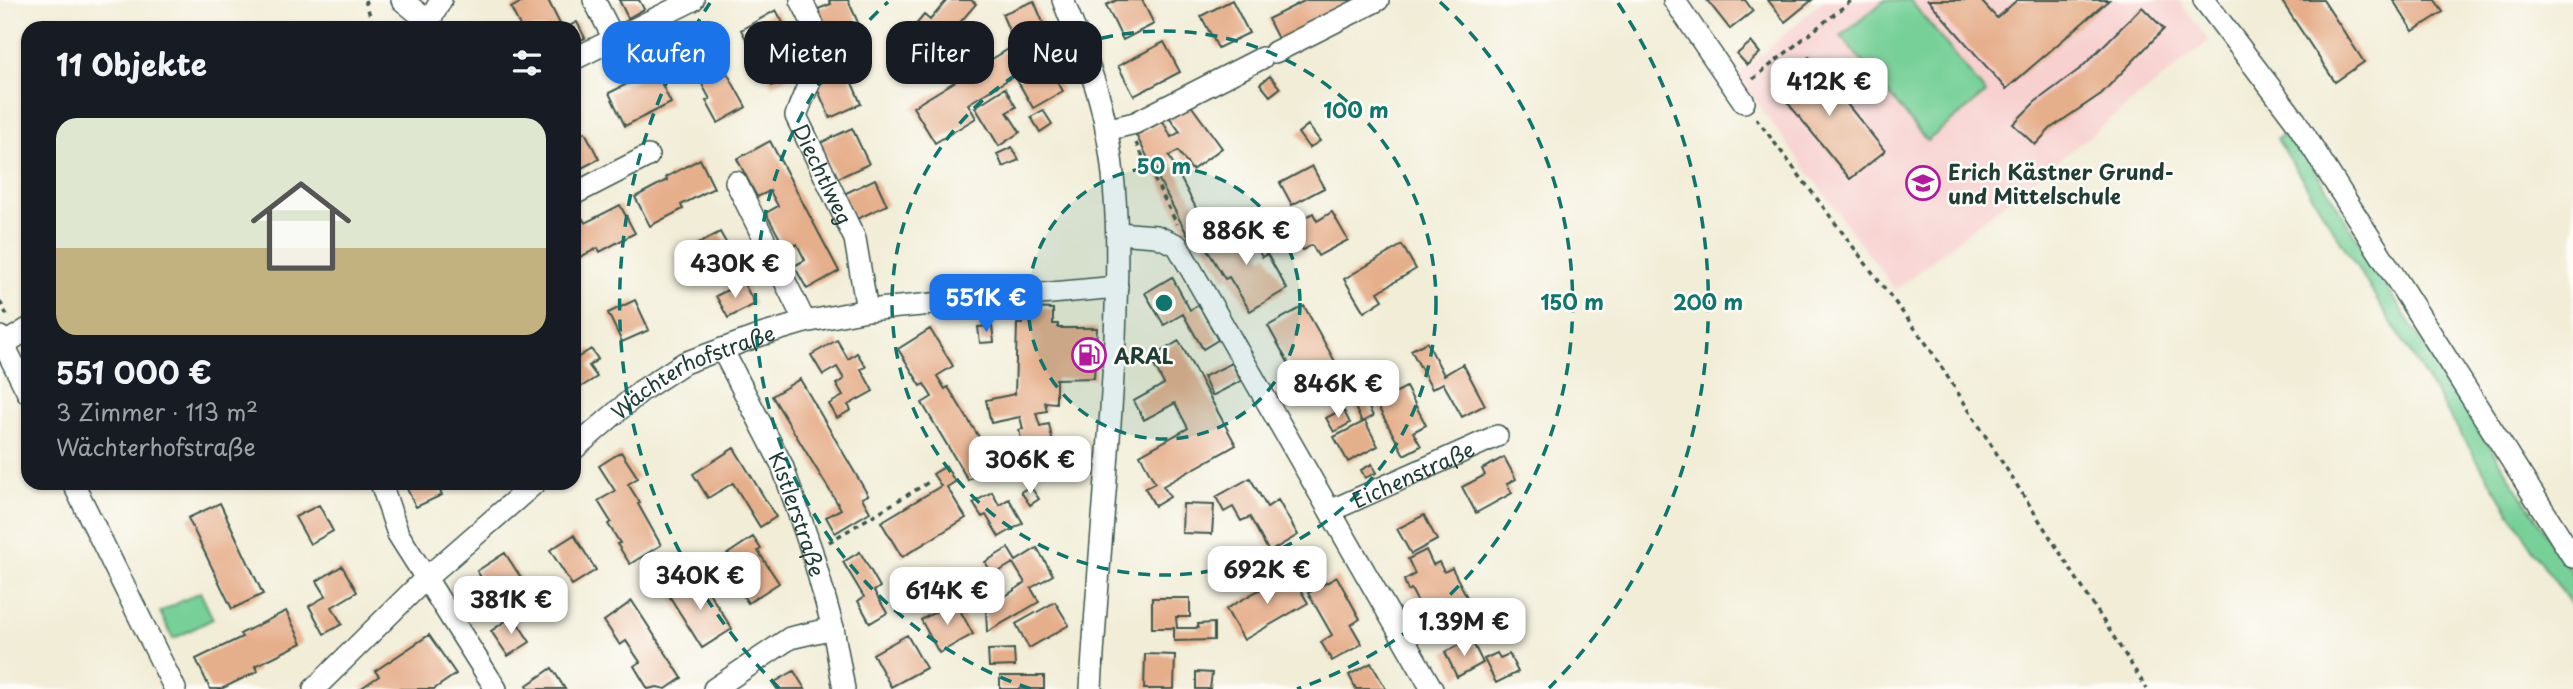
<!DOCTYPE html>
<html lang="de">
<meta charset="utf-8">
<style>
body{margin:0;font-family:"Playpen Sans",sans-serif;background:#20242c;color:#f1f3f6;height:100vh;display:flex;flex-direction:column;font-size:26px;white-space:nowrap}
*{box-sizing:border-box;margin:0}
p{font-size:23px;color:#9ea1a6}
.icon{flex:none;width:38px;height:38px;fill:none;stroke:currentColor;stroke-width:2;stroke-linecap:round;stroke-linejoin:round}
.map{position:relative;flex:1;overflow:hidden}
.drawer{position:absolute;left:21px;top:21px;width:560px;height:469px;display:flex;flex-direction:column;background:#171b24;border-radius:21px;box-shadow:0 2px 5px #0004}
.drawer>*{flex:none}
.hud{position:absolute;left:602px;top:21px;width:665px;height:63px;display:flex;gap:14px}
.price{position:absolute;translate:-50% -60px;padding:0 16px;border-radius:14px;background:#fff;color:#222;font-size:23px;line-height:46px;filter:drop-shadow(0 2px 4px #0008)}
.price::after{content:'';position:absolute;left:50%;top:42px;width:21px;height:16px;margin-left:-10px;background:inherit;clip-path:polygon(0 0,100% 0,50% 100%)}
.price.on{background:#1a73e8;color:#fff}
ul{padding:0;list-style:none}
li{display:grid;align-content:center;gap:14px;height:371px;padding:0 35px}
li+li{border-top:2px solid #363941}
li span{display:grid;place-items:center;height:217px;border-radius:21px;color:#555}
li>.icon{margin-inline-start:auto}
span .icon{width:126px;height:126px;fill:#fffc;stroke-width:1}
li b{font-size:30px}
h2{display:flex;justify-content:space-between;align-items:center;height:84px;padding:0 35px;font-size:30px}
.tag{padding:0 24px;border-radius:21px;background:#171b24;box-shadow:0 2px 5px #0004;font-size:24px;line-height:63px}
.tag.on{background:#1a73e8;color:#fff}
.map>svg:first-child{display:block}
</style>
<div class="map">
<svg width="2573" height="689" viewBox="0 0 2573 689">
<rect width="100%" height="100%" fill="#fdfcf7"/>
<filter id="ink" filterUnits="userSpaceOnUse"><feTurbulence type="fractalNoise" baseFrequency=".0143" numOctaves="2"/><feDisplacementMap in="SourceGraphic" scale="14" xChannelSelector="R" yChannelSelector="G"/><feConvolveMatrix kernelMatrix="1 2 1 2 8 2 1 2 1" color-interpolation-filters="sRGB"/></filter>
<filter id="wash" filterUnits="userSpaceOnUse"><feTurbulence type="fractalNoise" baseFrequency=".00686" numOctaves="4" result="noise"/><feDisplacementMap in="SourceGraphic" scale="28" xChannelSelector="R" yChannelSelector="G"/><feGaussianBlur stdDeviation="1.57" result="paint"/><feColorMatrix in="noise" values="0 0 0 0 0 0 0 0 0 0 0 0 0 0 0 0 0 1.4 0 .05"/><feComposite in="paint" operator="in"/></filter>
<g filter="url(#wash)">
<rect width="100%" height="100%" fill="#f1edd7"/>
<path fill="#f7d0cf" d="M1823,0H2178L2209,41L1895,290L1737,76Z"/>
<path fill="#76d097" stroke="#4a8666" stroke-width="2" d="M1885,0H1910L1986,93L1927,141L1841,36Z
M2291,130L2384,283L2573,575V607L2537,556L2277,139Z
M200,592L213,619L173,639L160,612Z"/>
<g id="blocks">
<path fill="#e6af8b" d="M525,0H548L562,28H521L511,8Z
M619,0H639L644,9L628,18Z
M829,0H848L864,36L830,51L813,11L831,4Z
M947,0H971L976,4L933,54L909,33L924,15L930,20Z
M1117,0H1142L1154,24L1123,40L1106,5Z
M1232,0L1249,33L1218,48L1201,16Z
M1306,0H1373L1280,43L1268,19Z
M1707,0H1745L1753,11L1730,29Z
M1768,0H1812L1785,22Z
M1928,0H1984L1982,2L1997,18L2017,0H2109L2006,89Z
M2281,0H2323L2364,62L2335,82Z
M2393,0H2435L2443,12L2413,31Z
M1034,1L1055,51L968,104L976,118L935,143L913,107L1015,45L1002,14Z
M2142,7L2164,29L2101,94L2051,128L2035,145L2013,124L2035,102L2081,68Z
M776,10L807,66L772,86L741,30Z
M577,22L585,38L574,43V28H565Z
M1164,42L1180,72L1134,96L1118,66Z
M1751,42L1760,53L1747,65L1737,54Z
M715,51L746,107L718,123L706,101L710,99L691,64Z
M1809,57L1885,151L1850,179L1774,86Z
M1046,63L1063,91L1033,108L1017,80Z
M845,66L861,104L830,118L813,79Z
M655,70L671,103L625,126L609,93Z
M1270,76L1280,88L1270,96L1260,84Z
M1005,88L1016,107L1007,112L1020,132L999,146L975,107Z
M1187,100L1222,148L1192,170L1178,151L1169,156L1208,231L1190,240L1136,135L1163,121L1171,137L1180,132L1165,111Z
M1043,110L1052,124L1040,132L1031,117Z
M1308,125L1320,141L1309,148L1298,133Z
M852,128L869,164L836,179L820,143Z
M585,132L599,159L574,172V138Z
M770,141L839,271L807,289L794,266L805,260L797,244L786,250L766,213L778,206L770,191L757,197L737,159Z
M1012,147L1019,160L1003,167L997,154Z
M700,159L714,188L681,205L683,209L650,226L635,197L667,180L666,177Z
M1312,166L1324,188L1292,205L1280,183Z
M875,179L887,205L855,220L842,195Z
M620,205L635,233L600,252L598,248L574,260V224L583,219L585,223Z
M1332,212L1348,240L1318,256L1312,245L1303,250L1285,228L1313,213L1317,221Z
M1241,222L1262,257L1267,254L1287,289L1250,311L1229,277L1225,279L1204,244Z
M720,232L738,264L707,280L690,248Z
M1402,245L1416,269L1378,292L1383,300L1364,312L1344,279Z
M1172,277L1190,310L1199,305L1218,340L1203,349L1183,314L1164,325L1145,293Z
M743,282L755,304L728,318L716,296Z
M635,300L649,330L622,342L608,313Z
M1304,306L1346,381L1317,397L1309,382L1301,386L1268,326Z
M1024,308L1053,309V324H1058V328H1097L1094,378L1056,379V403L1045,402L1047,411L1036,413L1040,426L1049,424L1056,458L1027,464L1019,430L1023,429L1020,417L991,423L986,400L1015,394L1017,324H1023Z
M992,326L994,342L980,343L978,327Z
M930,329L953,366L937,376L945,389L948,387L995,463L968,480L922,403L932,397L924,384L921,386L898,349Z
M837,340L848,359L857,353L866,367L861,369L873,391L848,405L851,410L837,418L829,404L843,396L836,384L844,379L837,367L823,375L811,355Z
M1179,341L1236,445L1163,486L1170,497L1155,506L1145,488L1155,483L1140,455L1188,428L1175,403L1144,420L1134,401L1164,384L1150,358Z
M1427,342L1444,375L1463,364L1485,405L1462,417L1443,383L1432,389L1411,350Z
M591,349L598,359L589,366L597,377L576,390L574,387V360Z
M1232,363L1241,381L1212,396L1203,377Z
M1377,374L1386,390L1366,402L1373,416L1362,422L1351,399L1361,394L1357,385Z
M800,379L868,495L862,498L870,512L835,533L826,517L841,509L772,396Z
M1406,387L1426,425L1413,432L1421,446L1404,455L1376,403Z
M1343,409L1350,423L1334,432L1326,418Z
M1365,421L1378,446L1348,462L1334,437Z
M734,448L776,517L760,527L733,483L708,498L693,474Z
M621,452L638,478L628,484L640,503L638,504L661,545L630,564L617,544L620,543L608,524L611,522L598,501L615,491L599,466Z
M1504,457L1516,479L1507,484L1512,493L1476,513L1462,487L1485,475L1482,469Z
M1372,464L1376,473L1365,478L1361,470Z
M946,466L955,482L947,487L966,518L902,557L881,522L941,486L933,474Z
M1250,478L1267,507L1278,500L1298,535L1269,552L1250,517L1241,521L1233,507L1224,512L1216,497Z
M404,483H436L442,495L416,507Z
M1030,486L1039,499L1030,505L1021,492Z
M992,492L999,505L1009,499L1023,523L999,537L986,515L982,517L973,503Z
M220,503L263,594L232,609L188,518Z
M1183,504L1214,505L1212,534L1182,533Z
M319,505L333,531L310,544L295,517Z
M1424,515L1437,540L1411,554L1397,529Z
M574,535L596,570L572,585L550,550Z
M753,537L761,549L758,551L779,583L748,603L727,571L733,566L726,555Z
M1008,548L1016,561L1037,548L1053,575L1031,588L1039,602L987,632L986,609L1025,583L1013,563L993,575L985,562Z
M1426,550L1433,565L1439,562L1444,572L1452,568L1469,601L1456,607L1463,620L1438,633L1432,620L1428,622L1411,589L1408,591L1404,580L1415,574L1408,559Z
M860,552L880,587L874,591L887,613L870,623L858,601L864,597L843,562Z
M505,553L525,584L497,602L477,571Z
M342,566L357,592L332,607L342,624L324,634L309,606L326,596L317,581Z
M1290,572L1308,603L1244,640L1226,609Z
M698,575L732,629L702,648L668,594Z
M1337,577L1360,619L1351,625L1362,644L1332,661L1321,642L1332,635L1308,593Z
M956,578L963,589L947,598L940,587Z
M1152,598H1190V617H1176L1177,628H1198V624L1214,623V640L1174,641V628H1152Z
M632,601L682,678L666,689L657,687L648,689L634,666L640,662L626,641L620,645L604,621Z
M955,601L973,634L939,653L921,620Z
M1055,602L1069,625L1029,648L1016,624Z
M286,611L302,643L255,666L258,671L221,689H210L196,659L242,637L240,634Z
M513,616L530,642L508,656L491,631Z
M429,635L456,674L434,689H360L379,676L375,671Z
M907,635L926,668L891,687L873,654Z
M1471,639L1483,663L1457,677L1445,652Z
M1014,649L1015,666L989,667L988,650Z
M1497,653L1500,658L1509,654L1518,672L1496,683L1484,659Z
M1145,654L1175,655L1174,689H1144Z
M1371,663L1386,689H1356L1349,675Z
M552,668L565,689H529L527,685Z
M794,671L805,689H777L773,683Z
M1196,672L1212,673L1210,689H1196Z
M1000,676H1044V689H1000Z"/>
</g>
</g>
<g filter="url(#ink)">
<use href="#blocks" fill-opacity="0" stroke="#3e574c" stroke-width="2"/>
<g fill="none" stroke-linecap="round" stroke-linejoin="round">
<g stroke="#3e574c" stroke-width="24">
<g id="minor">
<path d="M402,0L429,22"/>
<path d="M594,0L614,39"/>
<path id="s1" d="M801,0C806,10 812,20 815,31C824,60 805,89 796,116L855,239L867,310"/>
<path d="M1063,0C1076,34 1092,69 1101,105C1120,181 1118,260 1115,338C1110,455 1097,572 1091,689"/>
<path d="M1674,0L1744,102"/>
<path d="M2204,0L2295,120L2573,557"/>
<path d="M429,28V22L441,0"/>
<path d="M1275,52L1378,0"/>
<path d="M574,59L693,0"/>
<path d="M1106,130L1135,123L1262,58"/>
<path d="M736,182L805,322"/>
<path d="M574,194L648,156"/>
<path d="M1117,233L1156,236L1177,245L1432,689"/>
<path d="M0,337L28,393"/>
<path d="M4,344L28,329"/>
<path id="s2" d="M722,349L782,465L812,552L833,628L844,689"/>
<path id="s3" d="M574,449L641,391L684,363L761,335L805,322L867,310L1117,287"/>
<path d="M73,483L175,689"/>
<path d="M381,483L398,534L496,689"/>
<path id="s4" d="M1330,511L1497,436"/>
<path d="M314,689L425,579L535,483"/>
<path d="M714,689L790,638L833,628"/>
</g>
</g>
<path stroke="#3e574c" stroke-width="3.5" stroke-dasharray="5 5" stroke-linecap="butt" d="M365,0L374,28
M1753,79L1852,0
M1756,118L1928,346L2147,689
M1136,143L1177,224
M0,302L9,319
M829,542L929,482"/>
<use href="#minor" stroke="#fff" stroke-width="21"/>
</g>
</g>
<circle cx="1164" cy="303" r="136" fill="#0f766e" fill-opacity=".12"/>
<g fill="none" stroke="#0f766e" stroke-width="3.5" stroke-dasharray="12 9">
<circle cx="1164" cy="303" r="136"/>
<circle cx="1164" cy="303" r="272"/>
<path d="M1031 689A408 408 0 0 1 888 2M1440 2A408 408 0 0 1 1297 689"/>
<path d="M779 688A544 544 0 0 1 710 3M1618 3A544 544 0 0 1 1549 688"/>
</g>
<defs>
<g id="school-ring" transform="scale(1.75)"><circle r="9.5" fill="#fdfcf7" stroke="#b5179e" stroke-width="1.5"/><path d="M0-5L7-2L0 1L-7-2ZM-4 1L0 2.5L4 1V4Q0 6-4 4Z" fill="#b5179e"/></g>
<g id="fuel-ring" transform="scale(1.75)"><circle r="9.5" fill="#fdfcf7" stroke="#b5179e" stroke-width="1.5"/><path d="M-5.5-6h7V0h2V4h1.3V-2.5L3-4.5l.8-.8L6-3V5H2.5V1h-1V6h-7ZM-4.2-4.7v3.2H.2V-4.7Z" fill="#b5179e"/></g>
</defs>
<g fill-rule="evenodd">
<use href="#school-ring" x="1923" y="183"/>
<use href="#fuel-ring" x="1089" y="355"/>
</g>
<g text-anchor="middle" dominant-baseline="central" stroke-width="5" stroke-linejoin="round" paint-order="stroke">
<g font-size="21" font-weight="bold" fill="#1f3d34" stroke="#fdfcf7" text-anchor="start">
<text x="1948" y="171">Erich Kästner Grund-<tspan x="1948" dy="24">und Mittelschule</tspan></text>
<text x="1114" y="355">ARAL</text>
</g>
<g font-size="21" fill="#1f3d34" stroke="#fdfcf7">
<text stroke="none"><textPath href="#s1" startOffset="187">Diechtlweg</textPath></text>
<text stroke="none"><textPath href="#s3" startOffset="144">Wächterhofstraße</textPath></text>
<text stroke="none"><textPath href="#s4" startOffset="91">Eichenstraße</textPath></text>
<text stroke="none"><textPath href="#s2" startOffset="182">Kistlerstraße</textPath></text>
</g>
</g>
<circle cx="1164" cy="303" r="10" fill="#0f766e" stroke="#fdfcf7" stroke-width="3.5"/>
<g font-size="21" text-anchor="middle" font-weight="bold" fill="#0f766e" stroke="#fdfcf7" stroke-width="5" stroke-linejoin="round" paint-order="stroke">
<text x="1356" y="118">100 m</text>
<text x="1164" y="174">50 m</text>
<text x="1572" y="310">150 m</text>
<text x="1708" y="310">200 m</text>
</g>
</svg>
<b class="price" style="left:1829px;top:118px">412K €</b>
<b class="price" style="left:1246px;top:267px">886K €</b>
<b class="price" style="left:735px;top:300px">430K €</b>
<b class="price on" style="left:986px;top:334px">551K €</b>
<b class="price" style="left:1338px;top:420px">846K €</b>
<b class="price" style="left:1030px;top:496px">306K €</b>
<b class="price" style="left:1267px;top:606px">692K €</b>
<b class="price" style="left:700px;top:612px">340K €</b>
<b class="price" style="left:947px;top:627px">614K €</b>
<b class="price" style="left:511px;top:636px">381K €</b>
<b class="price" style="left:1464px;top:658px">1.39M €</b>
<div class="hud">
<a class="tag on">Kaufen</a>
<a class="tag">Mieten</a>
<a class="tag">Filter</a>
<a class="tag">Neu</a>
</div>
<section class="drawer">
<h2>11 Objekte<svg class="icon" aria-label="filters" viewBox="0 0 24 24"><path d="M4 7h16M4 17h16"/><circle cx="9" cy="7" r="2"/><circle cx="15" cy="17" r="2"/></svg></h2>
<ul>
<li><span style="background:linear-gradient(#dfe7d0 60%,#c2b280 0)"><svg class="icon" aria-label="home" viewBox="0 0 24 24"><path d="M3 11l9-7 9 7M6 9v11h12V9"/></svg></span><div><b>551 000 €</b><p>3 Zimmer · 113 m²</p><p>Wächterhofstraße</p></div></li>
</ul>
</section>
</div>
